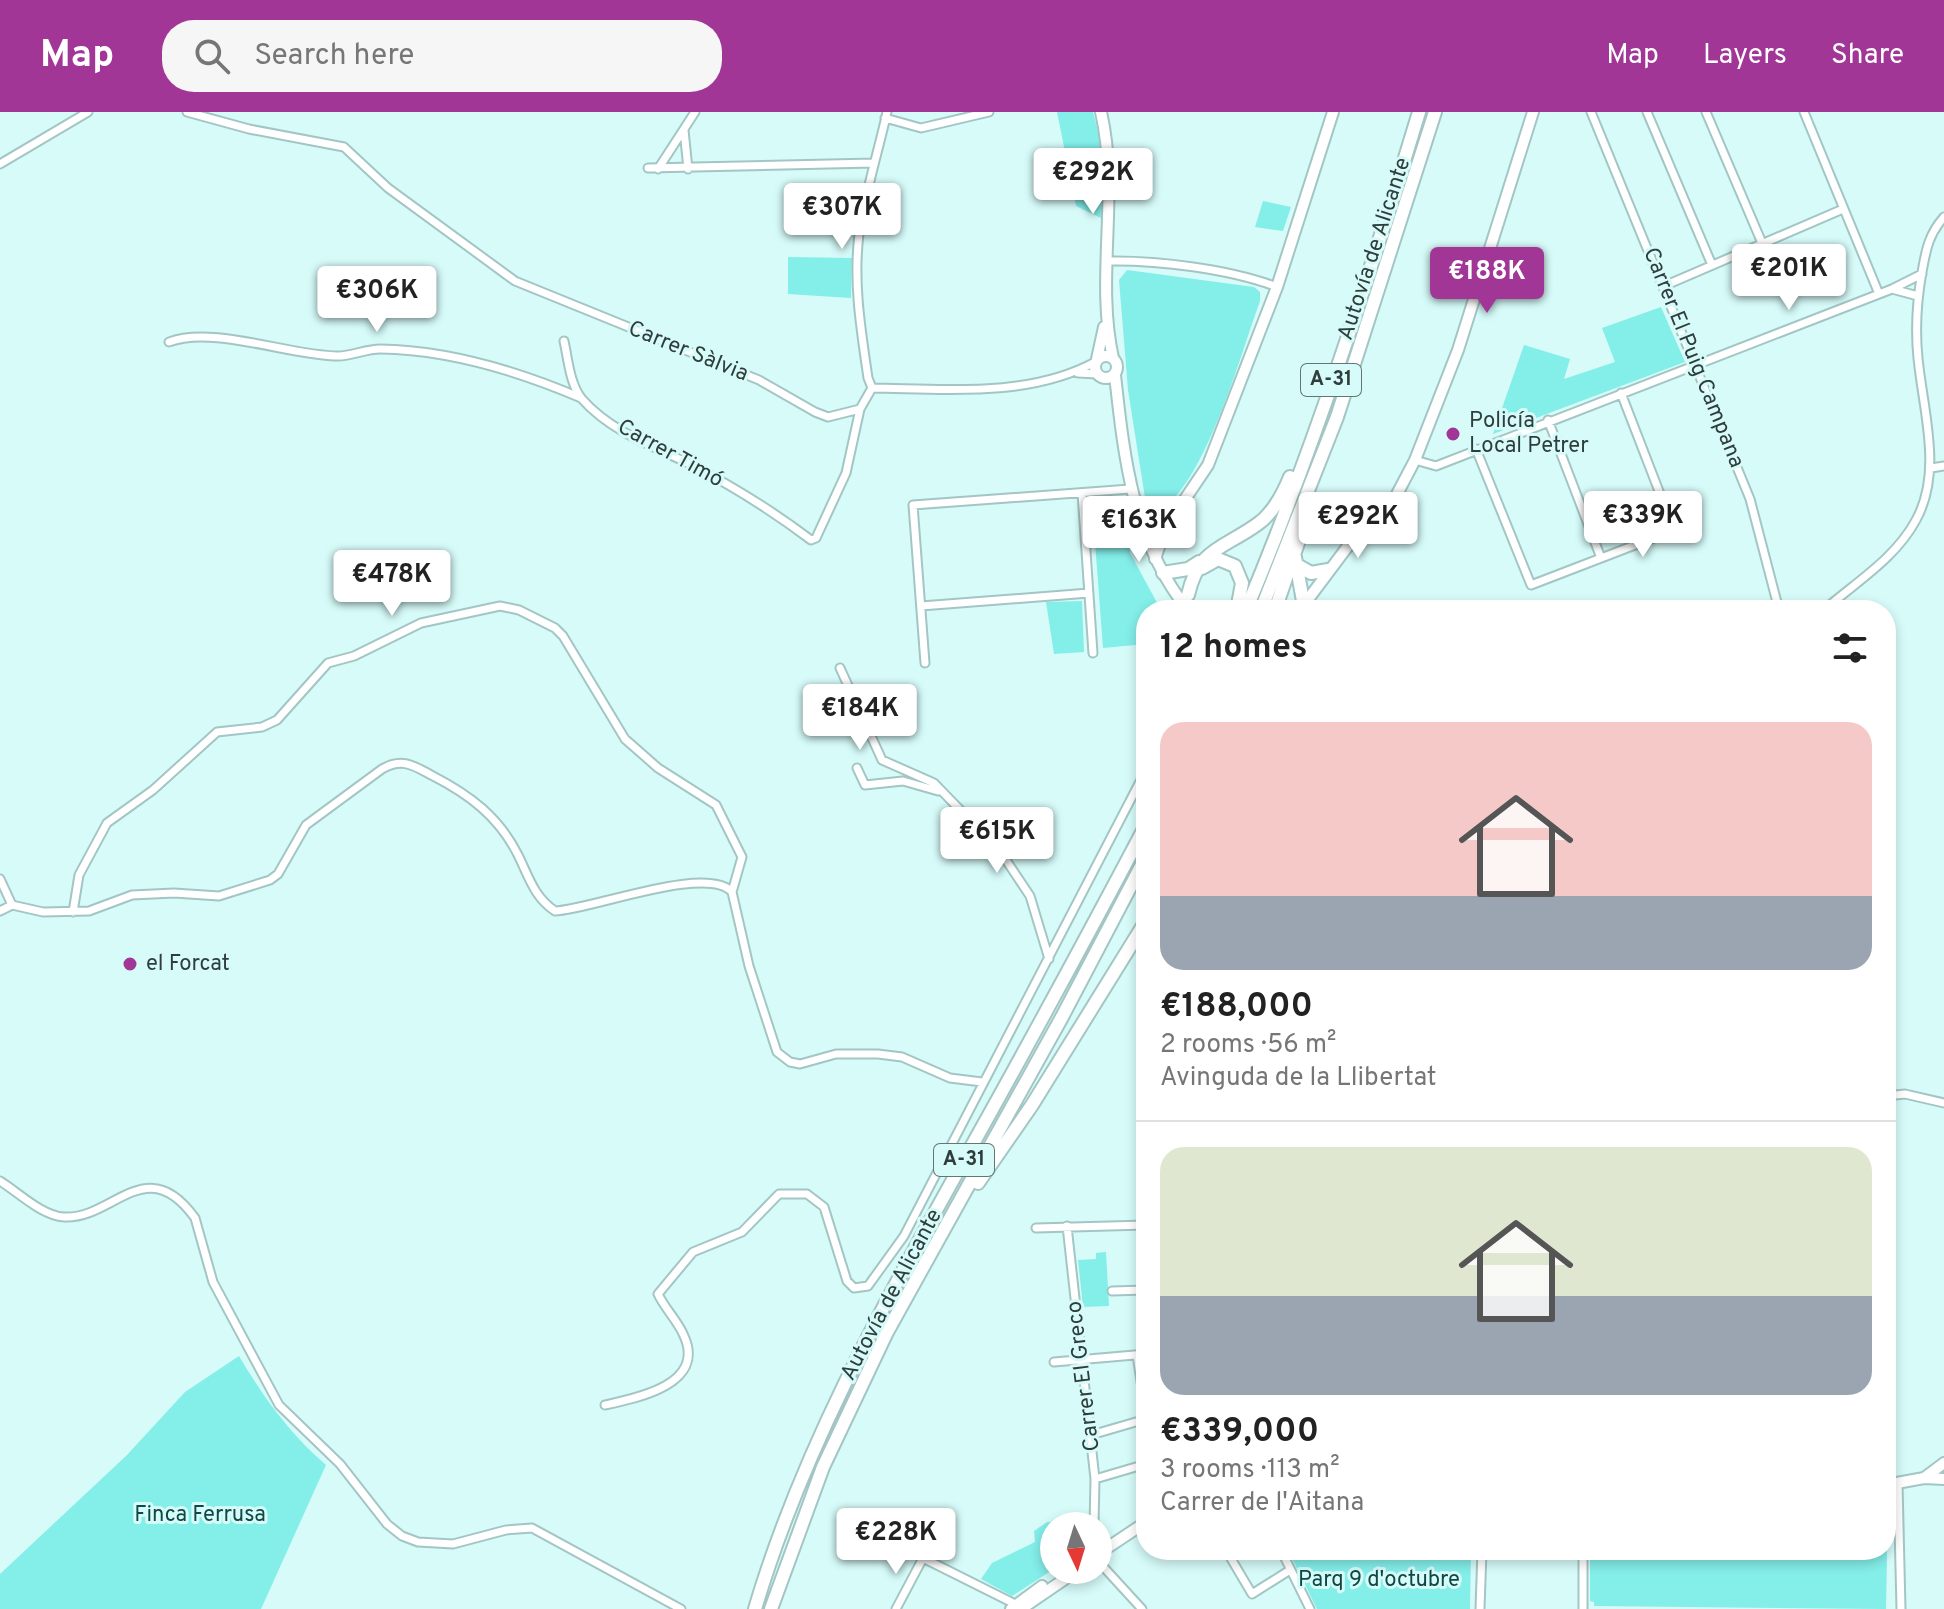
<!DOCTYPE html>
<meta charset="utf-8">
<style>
body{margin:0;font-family:Overpass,sans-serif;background:#f6f6f6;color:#222;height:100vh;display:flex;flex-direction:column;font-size:30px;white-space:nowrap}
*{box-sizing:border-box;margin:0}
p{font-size:26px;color:#767676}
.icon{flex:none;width:44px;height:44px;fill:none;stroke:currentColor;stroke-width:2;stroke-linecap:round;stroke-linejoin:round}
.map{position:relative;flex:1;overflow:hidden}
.side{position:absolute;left:1136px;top:488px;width:760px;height:960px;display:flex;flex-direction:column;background:#fff;border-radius:32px;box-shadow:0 4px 12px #0003}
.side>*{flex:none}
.needle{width:52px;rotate:176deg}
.controls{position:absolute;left:1040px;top:1400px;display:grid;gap:16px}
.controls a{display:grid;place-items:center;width:72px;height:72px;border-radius:50%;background:#fff;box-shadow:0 4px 12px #0003;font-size:40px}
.price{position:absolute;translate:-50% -68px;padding:0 18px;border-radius:8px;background:#fff;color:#222;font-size:26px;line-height:52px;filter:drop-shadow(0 2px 4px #0008)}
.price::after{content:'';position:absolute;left:50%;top:48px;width:24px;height:18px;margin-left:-12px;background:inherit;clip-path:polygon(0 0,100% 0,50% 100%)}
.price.current{background:#a13696;color:#fff}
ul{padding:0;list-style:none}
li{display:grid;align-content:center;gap:16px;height:424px;padding:0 24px}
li+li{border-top:2px solid #e0e0e0}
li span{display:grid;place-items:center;height:248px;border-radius:24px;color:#555}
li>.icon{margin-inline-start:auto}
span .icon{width:144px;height:144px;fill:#fffc;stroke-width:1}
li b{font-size:34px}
h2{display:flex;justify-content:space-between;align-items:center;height:96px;padding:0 24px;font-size:34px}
header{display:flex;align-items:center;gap:48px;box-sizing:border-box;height:112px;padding:0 40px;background:#a13696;color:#fff}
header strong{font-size:38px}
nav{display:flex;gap:44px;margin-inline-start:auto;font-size:28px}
.search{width:560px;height:72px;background:#f6f6f6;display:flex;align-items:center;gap:20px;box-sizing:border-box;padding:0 28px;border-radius:32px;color:#767676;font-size:30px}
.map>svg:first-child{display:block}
</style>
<header>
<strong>Map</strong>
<div class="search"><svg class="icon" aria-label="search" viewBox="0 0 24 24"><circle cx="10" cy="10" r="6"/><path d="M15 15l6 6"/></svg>Search here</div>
<nav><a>Map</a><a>Layers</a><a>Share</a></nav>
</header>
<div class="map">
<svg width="1944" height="1497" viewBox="0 0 1944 1497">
<rect width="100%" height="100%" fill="#d6fbf9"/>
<path fill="#84eee9" d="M1057,0H1093L1101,31L1105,108L1076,94Z
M1263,89L1291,95L1283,119L1255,115Z
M788,145L852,146L851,186L788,182Z
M1127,158L1254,175L1260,180V189C1241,241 1205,373 1158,400L1152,399L1146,392L1128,278L1119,168Z
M1661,195L1685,250L1493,322L1524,233L1570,247L1564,267L1615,250L1602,216Z
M1121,387L1130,441L1161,498H1146V532L1103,536L1092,390Z
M1082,489L1084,540L1054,542L1046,490Z
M1106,1140L1109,1194L1083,1195L1078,1148L1096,1147V1141Z
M239,1244C264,1286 289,1321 326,1353L261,1497H0V1462L127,1343L185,1280Z
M1886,1388H1888L1886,1497L1594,1494V1490L1590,1489V1438H1886Z
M1064,1409L1067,1414H1054V1457L1012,1484L981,1467L992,1451L1035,1430L1034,1419L1047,1410Z
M1288,1438H1471L1470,1497H1317Z"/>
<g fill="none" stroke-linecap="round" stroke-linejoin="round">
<g stroke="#a3c6c4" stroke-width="11">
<path id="street" d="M187,0L249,17L344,35L388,76L515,169L759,268L815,300L828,305L860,297
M1591,0L1750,387L1779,498
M1647,0L1712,153
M1706,0L1762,131
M1804,0L1879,182
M885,6L921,16L989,0
M684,18L688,57
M0,52L88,0
M648,56L874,51
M658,57L695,0
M1107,149C1157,148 1230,157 1277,175
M1664,174L1843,97
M1892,177L1918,184
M564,229C568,247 570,273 582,287C611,320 655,335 692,353C734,375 774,400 811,428L816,426L846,361L860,297L872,276
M169,230C212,213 291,244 338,244C352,244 366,237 380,237C450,238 518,259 581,286
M1078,261L1097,262
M872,276L868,266C861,218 853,171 859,122C865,81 878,41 887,0
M872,276C945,277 1028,286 1095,250
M1548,308L1601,446
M1476,337L1531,473L1674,418L1621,281
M1415,348L1436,354L1892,177L1922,162
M1931,356L1944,354
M1082,381L1093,541
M921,494L1089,481
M1824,498C1856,470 1895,447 1916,408C1943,359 1923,299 1918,246C1915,217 1917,188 1922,160C1926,137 1929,122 1944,105
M925,551L913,393L1130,377
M840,556L882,648L934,671L1000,739L1030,784L1049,847
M857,656L865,673L903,669L938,679
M0,767L12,793
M0,799L12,793L43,800L89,799L132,783L174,781L219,784L270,768L278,762L306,713L382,657C403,645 414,654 433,664C470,683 499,705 518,743C529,765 534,785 555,799C590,798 707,752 732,780L749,854L777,940L790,950L800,952L836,942H878L902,945L950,966L982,970
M73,800L79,763L107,711L153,678L217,620L262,615L277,608L328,551L354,544L421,511L500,494L519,498L555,516L563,524L625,627L658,656L716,693L742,745L732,780
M1886,984L1905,982L1944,991
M0,1069C18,1080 42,1104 64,1105C113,1108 146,1038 195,1106L213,1170L279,1293L340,1352L387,1412L402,1424L418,1430L453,1432L506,1418L532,1416L681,1497
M1067,1114L1095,1367L1094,1414
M1036,1116L1146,1113
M1112,1179L1146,1178
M1137,1243L1146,1303
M1054,1250L1146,1242
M605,1293C638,1286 706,1272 684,1224C678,1209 665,1197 658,1182L693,1140L742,1120L779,1082H807L824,1095L847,1169L854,1176L868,1174L904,1124L1146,658
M1091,1323L1146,1307
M1095,1367L1146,1352
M1898,1372L1901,1497
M1226,1438L1252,1482L1290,1458
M1281,1438L1310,1497
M1583,1438V1497
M1098,1449L1142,1497
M896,1497L923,1446L1019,1494
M1480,1497L1482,1438"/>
</g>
<g stroke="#a3c6c4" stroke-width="14">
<path id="secondary" d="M1101,0C1120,82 1095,165 1113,246
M1095 255a11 11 0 1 1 22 0a11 11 0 1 1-22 0Z
M1097,247L1104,215
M1115,263C1124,346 1133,430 1188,498
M1145,426L1175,402L1208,353L1277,175L1333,0
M1155,447L1167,411
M1300,498L1351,430L1395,386L1415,348L1458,238L1533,0
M1924,1366L1944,1351
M1886,1373L1924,1366L1944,1367
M1098,1442L1146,1410
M1011,1497L1042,1474
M1021,1497L1078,1458"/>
</g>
<g stroke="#a3c6c4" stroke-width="16">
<path id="highway" d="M1295,445L1303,489
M1297,453L1311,461L1328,458
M1202,456L1218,447L1235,454L1242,471L1237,498
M1163,461L1188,457L1199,450
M1188,483C1199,435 1224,437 1259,411C1274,400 1283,382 1290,365
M1246,498C1314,336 1368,168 1419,0
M1261,498L1337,305L1435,0
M1275,498L1309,399
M978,1071L1032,993L1146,809
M755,1497C802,1338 884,1192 964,1048C1026,937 1087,825 1146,713
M771,1497L823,1355L887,1220L1062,905L1146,745"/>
</g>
<use href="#street" stroke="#fff" stroke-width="7"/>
<use href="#secondary" stroke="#fff" stroke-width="10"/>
<use href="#highway" stroke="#fff" stroke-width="12"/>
</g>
<g fill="#a13696" stroke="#d6fbf9" stroke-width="3">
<circle cx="1453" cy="322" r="8"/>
<circle cx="130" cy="852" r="8"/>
</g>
<g text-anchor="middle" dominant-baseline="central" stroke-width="6" stroke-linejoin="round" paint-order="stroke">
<g fill="#d6fbf9" stroke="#617675" stroke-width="2">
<rect x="1301" y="252" width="60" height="32" rx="6"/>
<rect x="934" y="1032" width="60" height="32" rx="6"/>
</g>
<g font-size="20" font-weight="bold" fill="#2f3d3c">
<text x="1331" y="268">A-31</text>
<text x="964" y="1048">A-31</text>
</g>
<g font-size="22" fill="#2f3d3c" stroke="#d6fbf9">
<text transform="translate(1375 137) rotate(-72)">Autovía de Alicante</text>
<text transform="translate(688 240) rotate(22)">Carrer Sàlvia</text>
<text transform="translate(1693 246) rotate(68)">Carrer El Puig Campana</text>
<text transform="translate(670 342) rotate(29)">Carrer Timó</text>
<text transform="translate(892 1183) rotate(-62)">Autovía de Alicante</text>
<text transform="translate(1084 1264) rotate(-97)">Carrer El Greco</text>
</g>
<g font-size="22" fill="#2f3d3c" stroke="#d6fbf9" text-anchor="start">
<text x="1469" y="309">Policía<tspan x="1469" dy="25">Local Petrer</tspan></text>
<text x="146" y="852">el Forcat</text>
</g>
<g font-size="22" fill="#104846" stroke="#d6fbf9">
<text x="200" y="1403">Finca Ferrusa</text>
<text x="1379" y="1468">Parq 9 d'octubre</text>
</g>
</g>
</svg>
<div class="controls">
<a><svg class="needle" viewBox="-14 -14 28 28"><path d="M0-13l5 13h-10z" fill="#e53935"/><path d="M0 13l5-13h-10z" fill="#767676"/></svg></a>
</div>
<b class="price" style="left:1093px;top:104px">€292K</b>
<b class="price" style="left:842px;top:139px">€307K</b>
<b class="price" style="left:1789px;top:200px">€201K</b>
<b class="price current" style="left:1487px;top:203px">€188K</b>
<b class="price" style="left:377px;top:222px">€306K</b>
<b class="price" style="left:1643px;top:447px">€339K</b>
<b class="price" style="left:1358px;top:448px">€292K</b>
<b class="price" style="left:1139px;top:452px">€163K</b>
<b class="price" style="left:392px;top:506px">€478K</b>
<b class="price" style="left:860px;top:640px">€184K</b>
<b class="price" style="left:997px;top:763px">€615K</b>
<b class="price" style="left:896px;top:1464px">€228K</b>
<section class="side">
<h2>12 homes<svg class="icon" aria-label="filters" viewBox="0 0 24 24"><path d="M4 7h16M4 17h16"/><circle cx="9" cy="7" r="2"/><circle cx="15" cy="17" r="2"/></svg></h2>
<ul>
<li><span style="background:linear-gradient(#f6c9c9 70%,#9aa5b1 0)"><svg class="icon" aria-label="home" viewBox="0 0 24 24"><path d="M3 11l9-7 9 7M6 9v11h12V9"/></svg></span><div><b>€188,000</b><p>2 rooms · 56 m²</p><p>Avinguda de la Llibertat</p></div></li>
<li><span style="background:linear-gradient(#dfe7d0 60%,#9aa5b1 0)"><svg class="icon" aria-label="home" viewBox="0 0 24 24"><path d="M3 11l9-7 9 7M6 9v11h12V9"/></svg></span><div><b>€339,000</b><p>3 rooms · 113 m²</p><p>Carrer de l'Aitana</p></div></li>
</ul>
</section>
</div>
